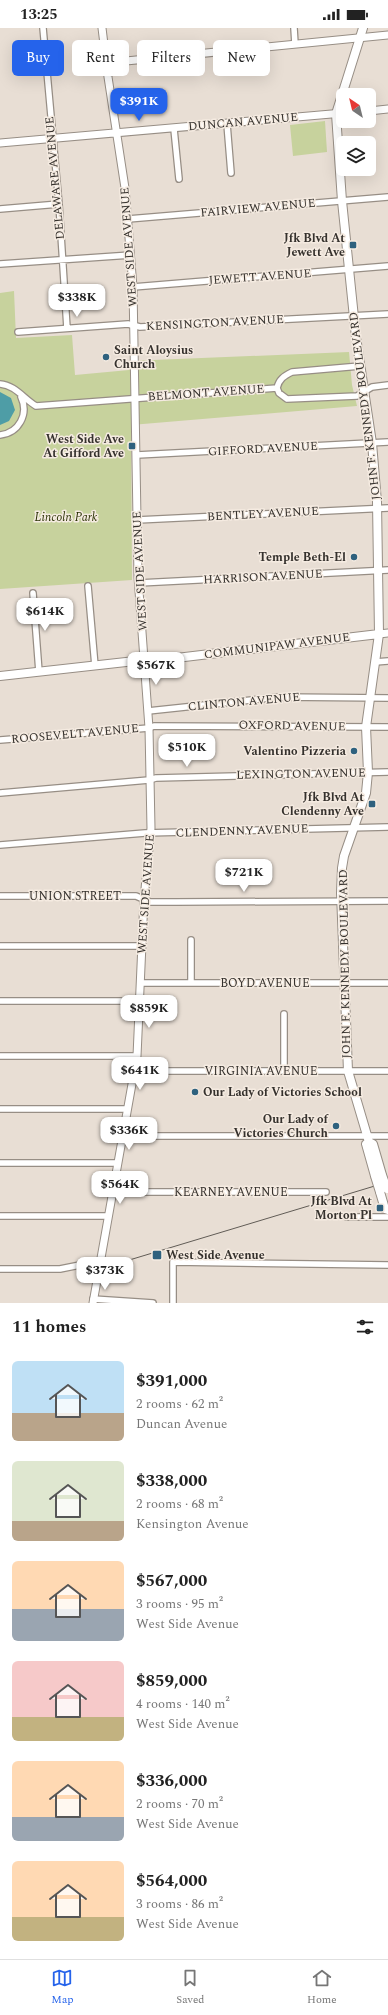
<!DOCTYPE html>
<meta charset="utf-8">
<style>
body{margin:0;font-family:Spectral,serif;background:#f2f2f2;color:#222;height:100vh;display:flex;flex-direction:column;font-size:15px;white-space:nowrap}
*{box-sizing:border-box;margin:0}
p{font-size:13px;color:#767676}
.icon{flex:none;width:22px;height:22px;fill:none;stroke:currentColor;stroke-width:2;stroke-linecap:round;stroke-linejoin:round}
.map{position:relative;height:1275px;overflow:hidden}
.side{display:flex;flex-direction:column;background:#fff;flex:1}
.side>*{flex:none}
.banner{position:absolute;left:12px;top:12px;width:364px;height:36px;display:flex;gap:8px}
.needle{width:26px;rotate:325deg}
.fabs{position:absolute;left:336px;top:60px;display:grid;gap:8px}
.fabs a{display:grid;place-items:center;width:40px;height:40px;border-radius:6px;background:#fff;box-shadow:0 4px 16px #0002;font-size:20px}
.price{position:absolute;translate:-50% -34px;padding:0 9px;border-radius:8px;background:#fff;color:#222;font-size:13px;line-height:26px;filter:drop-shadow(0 1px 2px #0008)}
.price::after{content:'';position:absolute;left:50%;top:24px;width:12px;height:9px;margin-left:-6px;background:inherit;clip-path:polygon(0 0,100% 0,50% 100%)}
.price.current{background:#2563eb;color:#fff}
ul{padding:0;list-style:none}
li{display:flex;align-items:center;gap:12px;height:100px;padding:0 12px}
li span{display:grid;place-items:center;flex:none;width:112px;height:80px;border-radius:6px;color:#555}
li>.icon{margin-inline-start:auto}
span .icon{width:48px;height:48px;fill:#fffc;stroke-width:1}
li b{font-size:17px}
h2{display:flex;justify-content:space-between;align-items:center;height:48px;padding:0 12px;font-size:17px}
.chip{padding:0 14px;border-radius:6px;background:#fff;box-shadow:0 4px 16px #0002;font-size:14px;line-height:36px}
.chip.current{background:#2563eb;color:#fff}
.status{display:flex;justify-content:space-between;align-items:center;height:28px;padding:0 20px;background:#fff;direction:ltr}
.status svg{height:11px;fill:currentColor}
.dock{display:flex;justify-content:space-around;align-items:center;height:56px;border-top:1px solid #e0e0e0;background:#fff;font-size:11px;color:#767676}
.dock a{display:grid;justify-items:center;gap:2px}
.dock .current{color:#2563eb}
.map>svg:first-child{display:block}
</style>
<div class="status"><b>13:25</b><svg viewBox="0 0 49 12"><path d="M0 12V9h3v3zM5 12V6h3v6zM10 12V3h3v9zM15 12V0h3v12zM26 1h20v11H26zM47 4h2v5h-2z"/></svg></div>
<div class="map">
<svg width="388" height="1275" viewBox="0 0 388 1275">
<rect width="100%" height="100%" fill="#e8ded4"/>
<path fill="#c7d29d" d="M325,93L327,124L293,128L290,97Z
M14,263L16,310L72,307L75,347L129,342V333L349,324L352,357L357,378L131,397L132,552L0,561V265Z"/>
<path fill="#4e9da6" d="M0,364L11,370L15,382L9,393L0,397Z"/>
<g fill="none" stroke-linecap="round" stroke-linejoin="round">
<g stroke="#978e85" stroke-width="8">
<path id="street" d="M43,0L59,176L67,300
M294,0L295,16
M227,96L231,145
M174,101L179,151
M0,181L59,176
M128,191L388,169
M0,236L131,227
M133,259L388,238
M18,304L128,296L140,299L388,286
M0,356C15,357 24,371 36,378L277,360
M277,360L279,365L287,371L357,368L372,359L388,357
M277,360C279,351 284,348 292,344L360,338
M0,407C19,405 29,386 21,369
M137,427L388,414
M137,492L388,480
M139,555L388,542
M88,558L95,638
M33,565L39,644
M375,634L388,633
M148,683L279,669L388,670
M0,712L149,700L154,698L388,699
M0,765L149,752L156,750L388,744
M0,817L145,805L388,799
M0,868H136L150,874H176L388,873
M191,912V955
M0,918H142
M141,955H388
M0,973H140
M0,1028H137
M284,1042V986
M134,1043H388
M0,1081H127
M123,1108H388
M0,1135H118
M112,1164H326
M0,1188H108
M347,1189H388
M0,1241H60L100,1233
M93,1271L153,1275
M173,1275V1234L388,1237"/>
</g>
<g stroke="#978e85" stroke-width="9">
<path id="secondary" d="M106,35L388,7
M369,83L388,81
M0,115L343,85
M379,606L388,605
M93,1275L137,1028L144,871L151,800L149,700L138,549L133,259L125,160L108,49L102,0"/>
</g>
<g stroke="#978e85" stroke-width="10">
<path id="primary" d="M363,0L336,86L342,173L356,309L372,415L377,474L379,606L366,699L368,744L366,765L344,828L342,840L341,865L348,1043L369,1114L373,1116L382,1147
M0,648L135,633H151L379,606
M369,1114L366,1116L375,1148
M380,1164L385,1181L388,1182"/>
</g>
<use href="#street" stroke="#fff" stroke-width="5.5"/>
<use href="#secondary" stroke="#fff" stroke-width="7"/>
<use href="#primary" stroke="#fff" stroke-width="8"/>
<path stroke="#615c56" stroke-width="1" d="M126,1233L388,1154"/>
<g stroke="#978e85" stroke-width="10" stroke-linecap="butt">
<path id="primary-bridge" d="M382,1147L387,1161
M375,1148L380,1164"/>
</g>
<use href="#primary-bridge" stroke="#fff" stroke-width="8"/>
</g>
<g fill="#2e617e" stroke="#f5ebe1" stroke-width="1.5">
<rect x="349" y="213" width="8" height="8" rx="2"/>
<circle cx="106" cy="329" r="4"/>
<rect x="128" y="414" width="8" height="8" rx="2"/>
<circle cx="354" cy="529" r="4"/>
<circle cx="354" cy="723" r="4"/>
<rect x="368" y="772" width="8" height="8" rx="2"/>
<circle cx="195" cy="1064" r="4"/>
<circle cx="336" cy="1098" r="4"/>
<rect x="376" y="1176" width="8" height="8" rx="2"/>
<rect x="152" y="1222" width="10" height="10" rx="2"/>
</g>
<g text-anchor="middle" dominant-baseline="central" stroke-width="3" stroke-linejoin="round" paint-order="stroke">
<g font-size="12" fill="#35312d" stroke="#f5ebe1">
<text transform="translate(243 94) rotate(-5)">DUNCAN AVENUE</text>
<text transform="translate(55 150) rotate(-95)">DELAWARE AVENUE</text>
<text transform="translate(258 180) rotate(-5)">FAIRVIEW AVENUE</text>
<text transform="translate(129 219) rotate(-94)">WEST SIDE AVENUE</text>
<text transform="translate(260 249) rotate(-4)">JEWETT AVENUE</text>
<text transform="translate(215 295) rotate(-3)">KENSINGTON AVENUE</text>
<text transform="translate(206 365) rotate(-4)">BELMONT AVENUE</text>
<text transform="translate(365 378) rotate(-97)">JOHN F. KENNEDY BOULEVARD</text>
<text transform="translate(263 421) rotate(-3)">GIFFORD AVENUE</text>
<text transform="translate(263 486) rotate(-3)">BENTLEY AVENUE</text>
<text transform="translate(140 543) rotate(-93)">WEST SIDE AVENUE</text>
<text transform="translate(263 549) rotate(-3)">HARRISON AVENUE</text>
<text transform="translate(277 618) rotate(-7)">COMMUNIPAW AVENUE</text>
<text transform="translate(244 674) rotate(-5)">CLINTON AVENUE</text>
<text transform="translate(292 698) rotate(1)">OXFORD AVENUE</text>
<text transform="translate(75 706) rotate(-5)">ROOSEVELT AVENUE</text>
<text transform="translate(301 746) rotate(-1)">LEXINGTON AVENUE</text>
<text transform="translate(242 803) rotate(-2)">CLENDENNY AVENUE</text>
<text transform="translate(146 866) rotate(-86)">WEST SIDE AVENUE</text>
<text x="75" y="868">UNION STREET</text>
<text transform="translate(345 936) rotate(-91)">JOHN F. KENNEDY BOULEVARD</text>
<text x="265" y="955">BOYD AVENUE</text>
<text x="261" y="1043">VIRGINIA AVENUE</text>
<text x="231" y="1164">KEARNEY AVENUE</text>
</g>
<g font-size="12" font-weight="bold" fill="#35312d" stroke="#f5ebe1" text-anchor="end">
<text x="345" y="210">Jfk Blvd At<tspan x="345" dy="14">Jewett Ave</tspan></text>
<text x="114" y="322" text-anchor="start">Saint Aloysius<tspan x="114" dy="14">Church</tspan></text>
<text x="124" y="411">West Side Ave<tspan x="124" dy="14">At Gifford Ave</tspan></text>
<text x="346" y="529">Temple Beth-El</text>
<text x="346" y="723">Valentino Pizzeria</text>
<text x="364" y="769">Jfk Blvd At<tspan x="364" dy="14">Clendenny Ave</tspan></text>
<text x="203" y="1064" text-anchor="start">Our Lady of Victories School</text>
<text x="328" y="1091">Our Lady of<tspan x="328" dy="14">Victories Church</tspan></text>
<text x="372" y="1173">Jfk Blvd At<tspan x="372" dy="14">Morton Pl</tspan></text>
<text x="166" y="1227" text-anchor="start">West Side Avenue</text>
</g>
<g font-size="12" font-style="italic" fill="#2c3306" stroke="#f5ebe1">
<text x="66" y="489">Lincoln Park</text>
</g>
</g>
</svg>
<div class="fabs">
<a><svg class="needle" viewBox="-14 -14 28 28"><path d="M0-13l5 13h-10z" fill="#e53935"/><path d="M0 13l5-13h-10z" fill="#767676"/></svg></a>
<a><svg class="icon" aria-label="layers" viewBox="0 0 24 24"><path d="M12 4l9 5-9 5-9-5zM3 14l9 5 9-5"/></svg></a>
</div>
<b class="price current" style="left:139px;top:94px">$391K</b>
<b class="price" style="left:77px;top:290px">$338K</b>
<b class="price" style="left:45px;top:604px">$614K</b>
<b class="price" style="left:156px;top:658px">$567K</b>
<b class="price" style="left:187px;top:740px">$510K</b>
<b class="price" style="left:244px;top:865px">$721K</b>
<b class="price" style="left:149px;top:1001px">$859K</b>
<b class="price" style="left:140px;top:1063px">$641K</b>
<b class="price" style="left:129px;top:1123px">$336K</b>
<b class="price" style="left:120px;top:1177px">$564K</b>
<b class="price" style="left:105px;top:1263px">$373K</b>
<div class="banner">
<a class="chip current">Buy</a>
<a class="chip">Rent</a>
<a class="chip">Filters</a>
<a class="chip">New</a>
</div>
</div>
<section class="side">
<h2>11 homes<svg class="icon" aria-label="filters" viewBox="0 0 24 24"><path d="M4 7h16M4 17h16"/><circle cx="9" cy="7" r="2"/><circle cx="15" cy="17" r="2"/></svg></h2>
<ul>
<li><span style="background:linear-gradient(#bfe0f5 65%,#b9a48a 0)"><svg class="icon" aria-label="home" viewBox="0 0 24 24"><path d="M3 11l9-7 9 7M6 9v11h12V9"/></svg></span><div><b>$391,000</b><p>2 rooms · 62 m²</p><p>Duncan Avenue</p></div></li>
<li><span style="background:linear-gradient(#dfe7d0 75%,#b9a48a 0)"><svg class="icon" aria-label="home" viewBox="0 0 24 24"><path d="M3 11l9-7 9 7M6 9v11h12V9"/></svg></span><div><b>$338,000</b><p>2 rooms · 68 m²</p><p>Kensington Avenue</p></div></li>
<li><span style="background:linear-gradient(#ffd9b3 60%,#9aa5b1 0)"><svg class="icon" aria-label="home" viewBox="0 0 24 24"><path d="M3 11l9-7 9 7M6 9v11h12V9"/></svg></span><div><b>$567,000</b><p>3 rooms · 95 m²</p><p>West Side Avenue</p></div></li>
<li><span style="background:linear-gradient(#f6c9c9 70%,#c2b280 0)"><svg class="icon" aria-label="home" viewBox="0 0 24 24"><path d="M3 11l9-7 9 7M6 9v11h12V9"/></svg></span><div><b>$859,000</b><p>4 rooms · 140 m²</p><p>West Side Avenue</p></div></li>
<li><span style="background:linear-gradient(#ffd9b3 70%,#9aa5b1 0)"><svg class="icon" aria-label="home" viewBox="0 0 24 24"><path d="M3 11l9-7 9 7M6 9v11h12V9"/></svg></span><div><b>$336,000</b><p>2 rooms · 70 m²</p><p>West Side Avenue</p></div></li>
<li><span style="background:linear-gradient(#ffd9b3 70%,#c2b280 0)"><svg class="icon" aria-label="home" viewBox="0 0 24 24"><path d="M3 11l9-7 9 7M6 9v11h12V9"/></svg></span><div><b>$564,000</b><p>3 rooms · 86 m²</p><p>West Side Avenue</p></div></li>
</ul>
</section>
<nav class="dock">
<a class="current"><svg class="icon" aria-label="map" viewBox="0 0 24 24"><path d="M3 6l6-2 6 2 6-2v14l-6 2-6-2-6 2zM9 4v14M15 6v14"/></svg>Map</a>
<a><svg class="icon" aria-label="saved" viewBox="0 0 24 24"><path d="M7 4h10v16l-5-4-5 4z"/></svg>Saved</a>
<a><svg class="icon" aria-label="home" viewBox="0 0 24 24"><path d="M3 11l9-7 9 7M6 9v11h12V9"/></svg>Home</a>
</nav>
